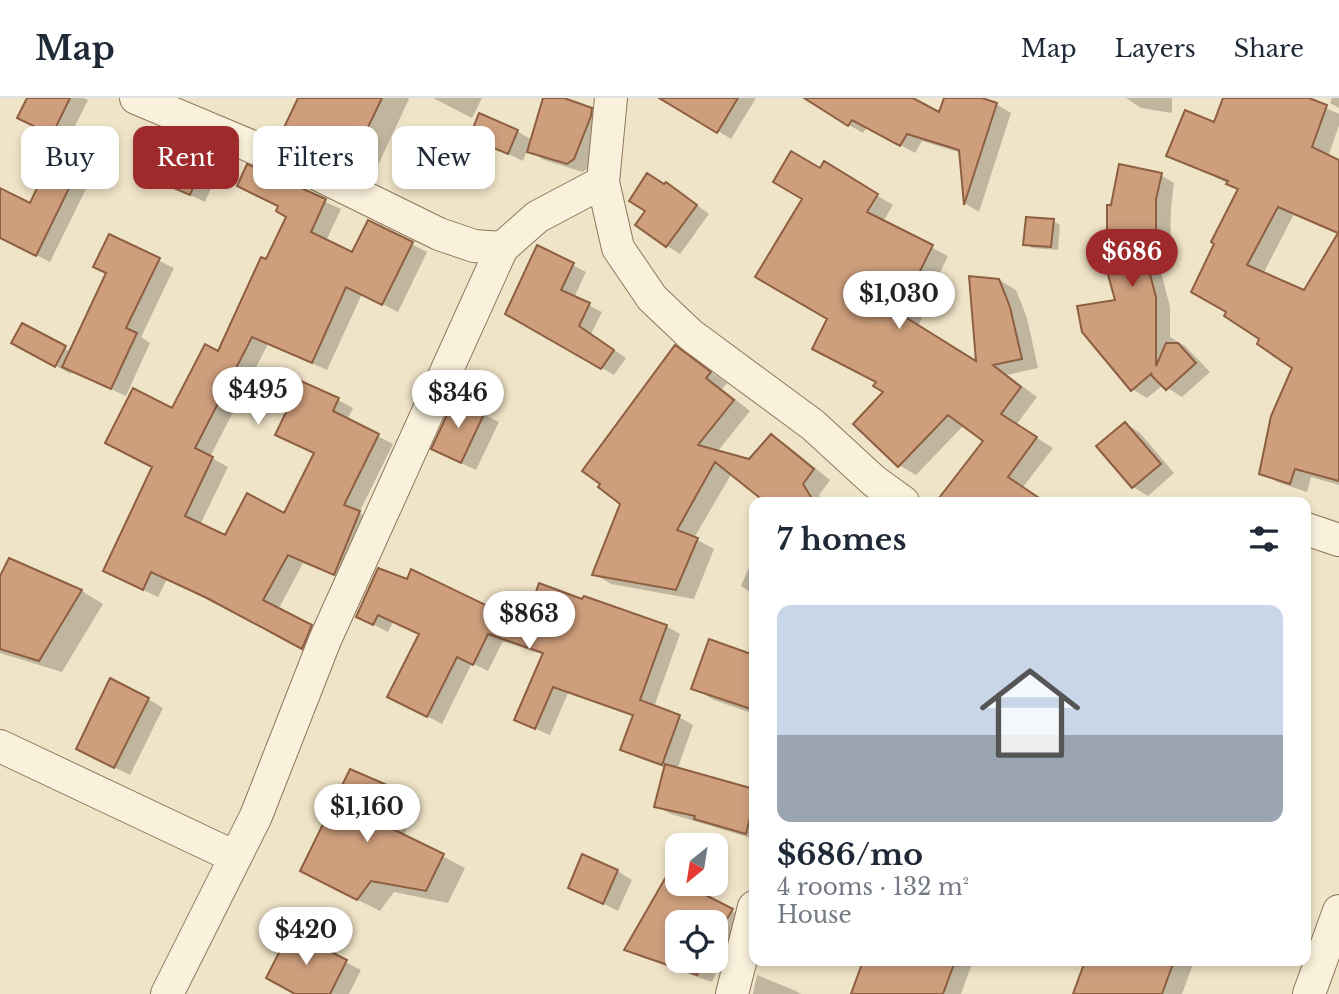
<!DOCTYPE html>
<meta charset="utf-8">
<style>
body{margin:0;font-family:"Libre Baskerville",serif;background:#f2f2f3;color:#1f2937;height:100vh;display:flex;flex-direction:column;font-size:26px;white-space:nowrap}
*{box-sizing:border-box;margin:0}
p{font-size:23px;color:#747a83}
.icon{flex:none;width:38px;height:38px;fill:none;stroke:currentColor;stroke-width:2;stroke-linecap:round;stroke-linejoin:round}
.map{position:relative;flex:1;overflow:hidden}
.panel{position:absolute;left:749px;top:399px;width:562px;height:469px;display:flex;flex-direction:column;background:#fff;border-radius:14px;box-shadow:0 4px 10px #0003}
.panel>*{flex:none}
.guide{position:absolute;left:21px;top:28px;width:623px;height:63px;display:flex;gap:14px}
.needle{width:46px;rotate:210deg}
.tools{position:absolute;left:665px;top:735px;display:grid;gap:14px}
.tools a{display:grid;place-items:center;width:63px;height:63px;border-radius:14px;background:#fff;box-shadow:0 4px 10px #0003;font-size:35px}
.price{position:absolute;translate:-50% -60px;padding:0 16px;border-radius:24px;background:#fff;color:#222;font-size:23px;line-height:46px;filter:drop-shadow(0 2px 4px #0008)}
.price::after{content:'';position:absolute;left:50%;top:42px;width:21px;height:16px;margin-left:-10px;background:inherit;clip-path:polygon(0 0,100% 0,50% 100%)}
.price.selected{background:#9e2a2b;color:#fff}
ul{padding:0;list-style:none}
li{display:grid;align-content:center;gap:14px;height:371px;padding:0 28px}
li+li{border-top:2px solid #e0e1e3}
li span{display:grid;place-items:center;height:217px;border-radius:14px;color:#555}
li>.icon{margin-inline-start:auto}
span .icon{width:126px;height:126px;fill:#fffc;stroke-width:1}
li b{font-size:30px}
h2{display:flex;justify-content:space-between;align-items:center;height:84px;padding:0 28px;font-size:30px}
.pill{padding:0 24px;border-radius:14px;background:#fff;box-shadow:0 4px 10px #0003;font-size:24px;line-height:63px}
.pill.selected{background:#9e2a2b;color:#fff}
header{display:flex;align-items:center;gap:42px;box-sizing:border-box;height:98px;padding:0 35px;background:#fff;border-bottom:2px solid #e0e1e3}
header strong{font-size:33px}
nav{display:flex;gap:38px;margin-inline-start:auto;font-size:24px}
.map>svg:first-child{display:block}
</style>
<header>
<strong>Map</strong>
<nav><a>Map</a><a>Layers</a><a>Share</a></nav>
</header>
<div class="map">
<svg width="1339" height="896" viewBox="0 0 1339 896">
<rect width="100%" height="100%" fill="#f0e4c8"/>
<path fill="#0003" fill-rule="evenodd" d="M29,0H84L88,2L67,44L34,28Z
M300,0H408L409,1L371,82L303,52L281,39Z
M433,0H482L472,20Z
M545,0H560L591,12L606,21L589,69L583,74L544,62L527,52L523,63L471,39L517,33L532,42Z
M663,0H756L731,41Z
M815,0H910L940,17L946,0H976L996,6L1011,15L979,114L966,106L961,55L922,43L915,55L867,29L863,35L849,27Z
M1126,0H1172V15L1141,10Z
M1225,0H1304L1339,16V27L1328,59L1339,64V136L1294,116L1263,176L1305,195L1339,166V387L1311,379L1307,394L1277,384L1261,375L1294,270L1261,241L1227,217L1239,91L1191,67L1215,26Z
M1332,0H1339V10L1330,5Z
M167,40L221,66L205,104L151,78Z
M825,66L893,107L883,124L948,158L923,210L926,212L918,228L978,265L999,182L1016,192L1027,220L1038,270L1007,277L1037,299L1016,327L1053,350L1023,389L1045,404H939L986,343L964,327L916,377L899,367L886,294L829,221L821,72Z
M248,69L341,111L326,143L353,157L369,124L427,154L398,214L362,196L327,272L268,246L210,359L228,369L200,427L225,439L285,418L315,355L293,345L338,302L353,310L347,322L393,346L359,415L374,423L350,484L303,465L278,512L326,537L317,558L167,481L158,499L120,481L173,313L218,255L288,119Z
M1159,76L1174,85L1171,110L1170,158H1157L1170,209V239L1185,248L1210,274L1182,299L1163,287L1147,300L1132,291L1118,203Z
M72,83L86,91L50,164L0,139V92L30,108Z
M665,88L680,94L709,116L680,156L667,148Z
M1053,123L1060,127L1058,152L1032,150L1025,146Z
M109,139L174,170L141,239L150,245L126,298L72,273L71,276L28,253L22,228L71,254L107,175Z
M538,149L586,174L574,200L602,214L591,236L626,260L614,277L507,215Z
M676,249L727,285L722,291L750,313L717,354L750,363L771,338L788,348L830,382L819,397L824,404H768L732,375L694,440L714,451L694,501L611,486L594,476L622,405Z
M455,302L499,324L476,372L448,359Z
M1126,326L1140,335L1174,375L1148,398L1133,389Z
M754,458V496L741,488Z
M10,462L82,493L103,506L62,574L0,555V482Z
M379,472L526,528H666L680,536L654,609L679,619L693,627L677,672L754,693V741L671,716L656,708L666,670L636,659L622,651L634,619L568,595L550,637L531,629L544,557L503,543L488,573L472,565L442,626L404,606L421,537L393,524L388,534L372,526Z
M710,543L754,559V616L714,602L694,590Z
M148,601L163,610L130,677L93,659Z
M393,692L415,704L404,738L465,770L448,805L394,794L380,813L324,785Z
M617,773L632,782L618,813L570,789Z
M667,779L747,821L730,842L712,884L641,859L627,851ZM677,824H716V863H677Z
M291,836L361,872L349,896H297Z
M865,863H973L961,896H853Z
M1086,863H1194L1182,896H1074Z
M757,877L796,893L801,896H753Z"/>
<path fill="#cf9f7d" stroke="#8d5f41" stroke-width="2" fill-rule="evenodd" d="M27,0H70L52,37L17,20Z
M298,0H382L348,71L279,40Z
M543,0H564L592,10L591,18L574,61L567,66L527,54Z
M659,0H738L717,35Z
M804,0H913L939,14L944,0H982L997,5L964,107L959,52L907,36L900,48L852,22L848,28Z
M1223,0H1309L1327,7L1312,49L1339,62V383L1295,371L1290,386L1259,376L1271,318L1292,270L1257,246L1259,241L1224,218L1226,214L1191,194L1214,146L1211,144L1238,91L1226,86L1228,83L1166,58L1185,12L1214,24ZM1278,109L1338,135L1304,192L1247,167Z
M479,15L518,32L508,56L469,40Z
M166,38L207,56L190,97L148,79Z
M791,53L820,70L824,63L878,96L867,114L933,147L907,199L910,201L902,217L976,263L969,178L999,181L1010,209L1022,261L993,267L1021,289L1001,316L1037,339L1008,379L1045,404H936L983,343L948,317L898,369L853,326L883,294L873,288L876,284L812,251L827,221L755,179L802,101L773,84Z
M247,66L326,101L311,134L352,154L368,122L413,144L382,207L346,189L312,265L252,239L195,350L213,359L185,418L225,437L247,395L284,415L314,355L275,337L301,283L339,300L333,313L379,336L344,407L360,413L334,477L288,457L263,502L312,527L302,551L207,500L151,474L143,492L103,473L152,369L105,345L133,290L172,310L205,246L218,253L261,159L266,161L286,119L276,113L278,108L237,88Z
M1119,66L1162,75L1156,101V151L1143,150L1156,199V268L1166,245H1178L1196,265L1166,292L1151,277L1152,275L1131,293L1082,234L1077,208L1115,202L1107,173V107H1111Z
M47,69L73,82L36,158L0,140V90L30,105Z
M647,75L664,86L666,84L697,107L666,149L635,127L645,113L629,103Z
M1026,119L1054,121L1051,149L1023,147Z
M109,136L160,160L126,230L137,235L111,291L62,269L106,175L93,169Z
M537,147L574,165L561,192L590,205L579,228L614,252L601,271L505,216Z
M22,225L66,248L55,269L11,245Z
M675,247L711,274L706,280L734,302L698,347L749,361L771,336L814,371L803,386L814,404H765L715,364L677,432L698,440L676,492L592,477L620,406L598,389L600,386L582,373Z
M455,300L485,314L461,365L431,351Z
M1125,324L1161,366L1132,390L1096,348Z
M9,460L82,492L39,563L0,551V478Z
M378,470L407,481L411,471L525,526L539,485L582,501L584,498L667,527L640,602L680,617L662,667L620,652L633,617L553,589L535,631L514,622L543,555L488,536L473,567L457,559L427,619L387,599L419,536L378,517L373,527L356,519Z
M709,541L754,557V612L691,591Z
M110,580L149,600L114,670L76,651Z
M665,666L754,691V704L746,736L694,721L695,718L654,709Z
M350,671L394,690L382,726L444,756L426,793L371,783L357,802L300,773Z
M582,756L618,772L603,806L568,790Z
M667,777L677,782V786H684L733,811L718,836L716,835V824H677V863H703L697,877L624,852Z
M290,833L347,862L330,896H295L266,880Z
M863,863H955L943,896H851Z
M1085,863H1174L1162,896H1073Z"/>
<g fill="none" stroke-linecap="round" stroke-linejoin="round">
<g stroke="#8d765c" stroke-width="34">
<path id="minor" d="M136,0L315,75L439,136L474,148L502,150
M611,0L603,84L618,150L652,200L691,237L813,327L874,383L903,404
M1306,431L1339,442
M0,648L235,759
M167,896L256,718L325,542L502,150L537,119L603,84
M732,896L754,809
M1309,896L1339,813"/>
</g>
<use href="#minor" stroke="#faf1dc" stroke-width="32"/>
</g>
</svg>
<div class="tools">
<a><svg class="needle" viewBox="-14 -14 28 28"><path d="M0-13l5 13h-10z" fill="#e53935"/><path d="M0 13l5-13h-10z" fill="#747a83"/></svg></a>
<a><svg class="icon" aria-label="locate" viewBox="0 0 24 24"><circle cx="12" cy="12" r="6"/><path d="M12 2v4M12 18v4M2 12h4M18 12h4"/></svg></a>
</div>
<b class="price selected" style="left:1132px;top:191px">$686</b>
<b class="price" style="left:899px;top:233px">$1,030</b>
<b class="price" style="left:258px;top:329px">$495</b>
<b class="price" style="left:458px;top:332px">$346</b>
<b class="price" style="left:529px;top:553px">$863</b>
<b class="price" style="left:367px;top:746px">$1,160</b>
<b class="price" style="left:306px;top:869px">$420</b>
<div class="guide">
<a class="pill">Buy</a>
<a class="pill selected">Rent</a>
<a class="pill">Filters</a>
<a class="pill">New</a>
</div>
<section class="panel">
<h2>7 homes<svg class="icon" aria-label="filters" viewBox="0 0 24 24"><path d="M4 7h16M4 17h16"/><circle cx="9" cy="7" r="2"/><circle cx="15" cy="17" r="2"/></svg></h2>
<ul>
<li><span style="background:linear-gradient(#c9d6e8 60%,#9aa5b1 0)"><svg class="icon" aria-label="home" viewBox="0 0 24 24"><path d="M3 11l9-7 9 7M6 9v11h12V9"/></svg></span><div><b>$686/mo</b><p>4 rooms · 132 m²</p><p>House</p></div></li>
</ul>
</section>
</div>
